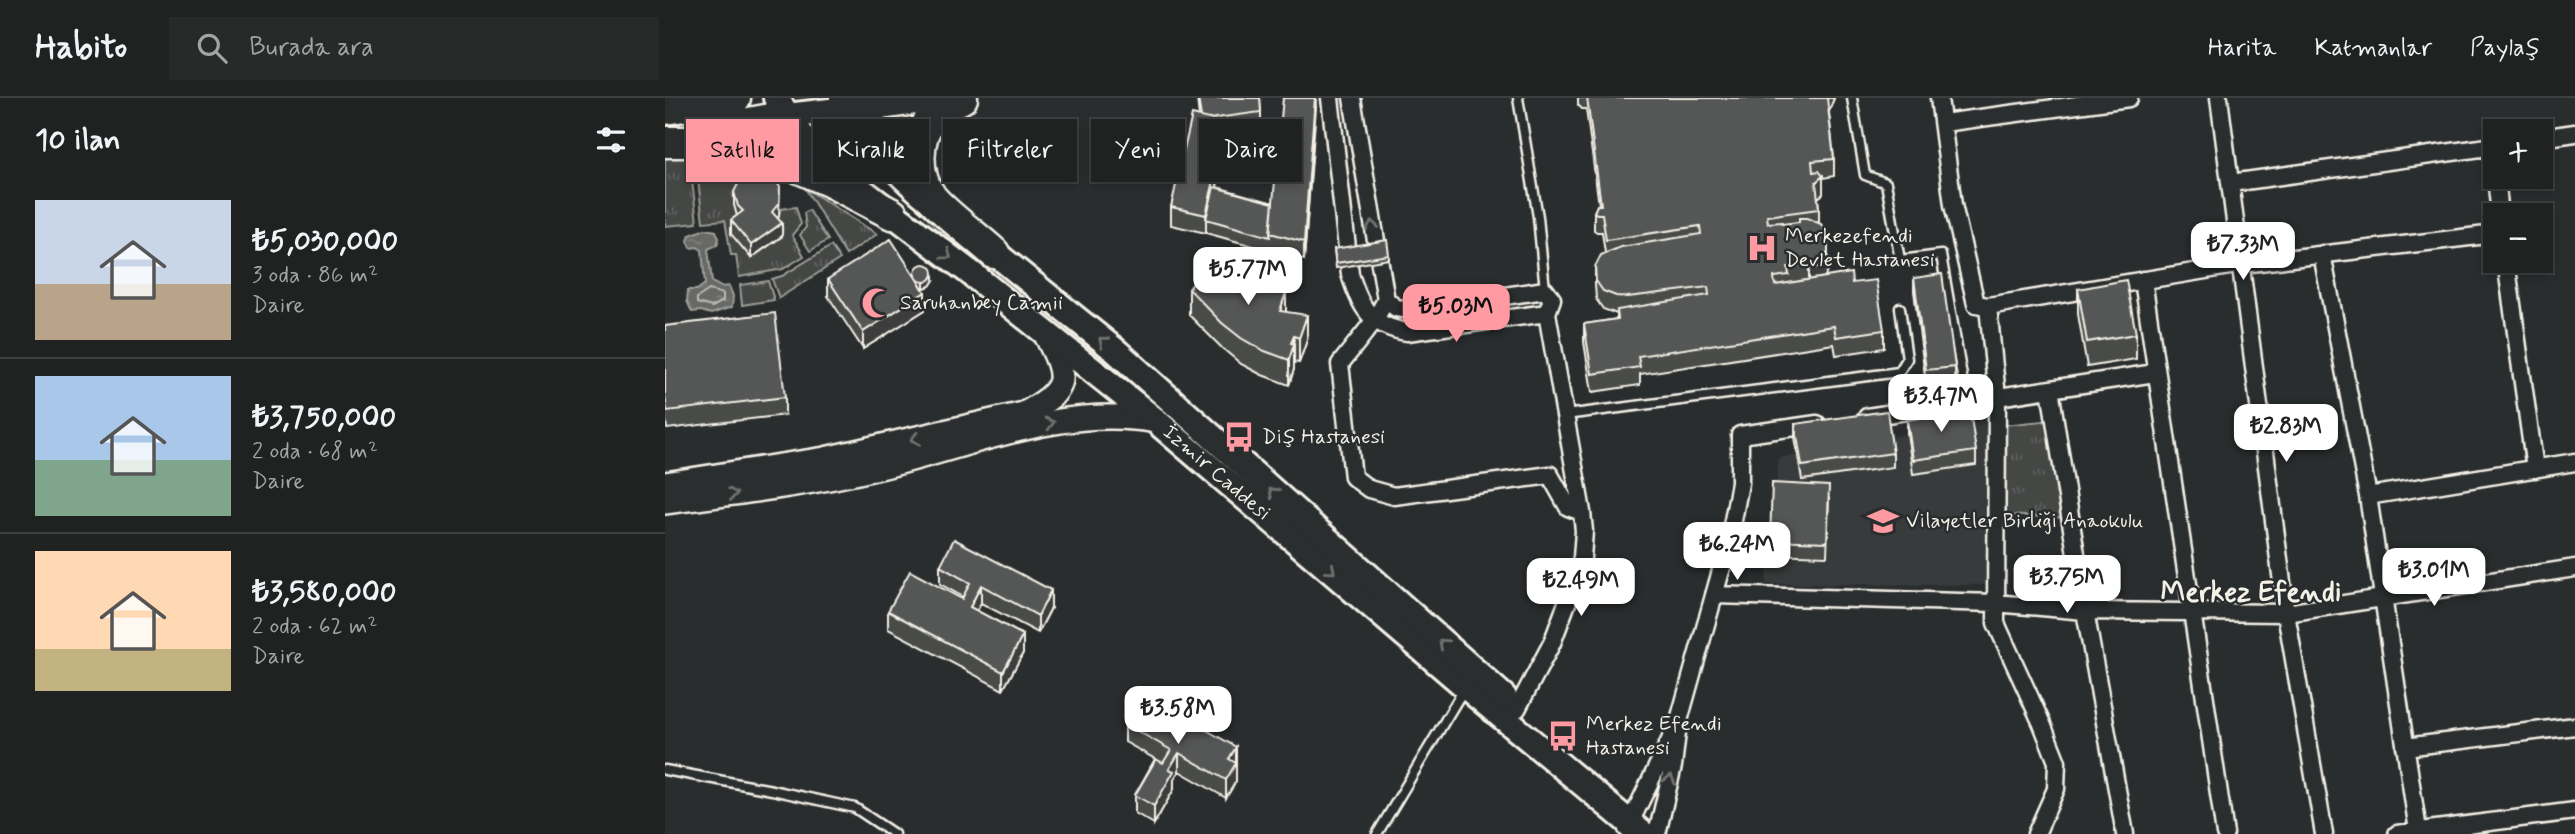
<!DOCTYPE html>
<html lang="tr">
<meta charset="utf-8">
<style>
body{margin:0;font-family:Mynerve,sans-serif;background:#282a2a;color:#f1f3f6;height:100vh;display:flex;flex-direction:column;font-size:26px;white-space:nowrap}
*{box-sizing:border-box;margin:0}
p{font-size:23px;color:#a2a4a5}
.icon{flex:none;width:38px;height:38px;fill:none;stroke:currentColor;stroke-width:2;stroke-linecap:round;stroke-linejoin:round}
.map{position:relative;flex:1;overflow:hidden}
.details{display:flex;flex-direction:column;background:#202222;width:665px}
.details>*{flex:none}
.guide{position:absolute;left:21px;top:21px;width:665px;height:63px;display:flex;gap:14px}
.tools{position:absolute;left:1818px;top:21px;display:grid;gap:14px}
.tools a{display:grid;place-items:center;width:70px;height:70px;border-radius:0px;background:#202222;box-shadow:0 4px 10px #0003,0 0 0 2px #3d3f40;font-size:35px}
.price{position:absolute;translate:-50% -60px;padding:0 16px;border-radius:14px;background:#fff;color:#222;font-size:23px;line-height:46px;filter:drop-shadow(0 2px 4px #0008)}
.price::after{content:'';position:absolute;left:50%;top:42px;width:21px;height:16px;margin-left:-10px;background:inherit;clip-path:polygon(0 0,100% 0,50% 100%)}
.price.active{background:#ff9aa2;color:#111}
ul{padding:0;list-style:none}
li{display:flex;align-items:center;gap:21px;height:175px;padding:0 35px}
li+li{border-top:2px solid #3d3f40}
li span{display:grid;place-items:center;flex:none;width:196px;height:140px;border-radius:0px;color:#555}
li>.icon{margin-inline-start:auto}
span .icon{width:84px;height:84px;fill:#fffc;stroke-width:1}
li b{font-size:30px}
h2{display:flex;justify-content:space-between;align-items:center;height:84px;padding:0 35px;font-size:30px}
.chip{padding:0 24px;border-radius:0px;background:#202222;box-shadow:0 4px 10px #0003,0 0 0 2px #3d3f40;font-size:24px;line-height:63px}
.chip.active{background:#ff9aa2;color:#111}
header{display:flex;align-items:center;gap:42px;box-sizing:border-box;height:98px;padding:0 35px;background:#202222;border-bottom:2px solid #3d3f40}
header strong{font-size:33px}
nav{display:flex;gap:38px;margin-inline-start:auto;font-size:24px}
.search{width:490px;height:63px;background:#282a2a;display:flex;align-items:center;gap:18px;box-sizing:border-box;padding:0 24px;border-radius:0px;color:#a2a4a5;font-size:26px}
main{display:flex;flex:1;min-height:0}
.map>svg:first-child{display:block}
</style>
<header>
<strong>Habito</strong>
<div class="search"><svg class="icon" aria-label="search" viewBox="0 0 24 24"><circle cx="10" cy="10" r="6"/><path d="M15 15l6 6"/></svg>Burada ara</div>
<nav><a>Harita</a><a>Katmanlar</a><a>Paylaş</a></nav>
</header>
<main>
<section class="details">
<h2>10 ilan<svg class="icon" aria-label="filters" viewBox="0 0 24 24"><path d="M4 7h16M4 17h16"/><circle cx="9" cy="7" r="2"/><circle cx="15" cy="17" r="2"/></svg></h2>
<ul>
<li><span style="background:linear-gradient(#c9d6e8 60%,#b9a48a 0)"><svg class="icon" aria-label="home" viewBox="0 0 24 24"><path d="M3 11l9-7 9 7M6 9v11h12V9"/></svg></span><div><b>₺5,030,000</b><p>3 oda · 86 m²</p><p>Daire</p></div></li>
<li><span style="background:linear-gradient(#a9c7e8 60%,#7fa58c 0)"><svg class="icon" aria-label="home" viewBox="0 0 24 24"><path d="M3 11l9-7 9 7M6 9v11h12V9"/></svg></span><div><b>₺3,750,000</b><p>2 oda · 68 m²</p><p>Daire</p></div></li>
<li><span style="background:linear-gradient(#ffd9b3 70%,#c2b280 0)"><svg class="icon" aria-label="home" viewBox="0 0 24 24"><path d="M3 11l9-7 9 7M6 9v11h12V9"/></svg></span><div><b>₺3,580,000</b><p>2 oda · 62 m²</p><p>Daire</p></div></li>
</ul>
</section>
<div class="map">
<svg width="1910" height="736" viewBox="0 0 1910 736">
<defs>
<pattern id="grass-tufts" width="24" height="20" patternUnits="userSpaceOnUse" patternTransform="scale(1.75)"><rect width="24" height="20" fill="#444645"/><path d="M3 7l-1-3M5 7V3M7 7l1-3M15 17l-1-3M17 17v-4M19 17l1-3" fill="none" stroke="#606160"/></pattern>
<pattern id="water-ripples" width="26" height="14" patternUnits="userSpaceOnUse" patternTransform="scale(1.75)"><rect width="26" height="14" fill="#676866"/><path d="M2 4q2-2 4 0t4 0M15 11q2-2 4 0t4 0" fill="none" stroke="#7d7e7c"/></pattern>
</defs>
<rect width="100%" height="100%" fill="#2a2d2e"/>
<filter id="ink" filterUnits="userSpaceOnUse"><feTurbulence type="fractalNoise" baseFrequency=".0143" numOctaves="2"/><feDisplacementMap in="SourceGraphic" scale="14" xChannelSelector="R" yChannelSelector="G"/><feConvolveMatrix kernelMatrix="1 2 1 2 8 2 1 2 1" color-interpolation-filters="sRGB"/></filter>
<g filter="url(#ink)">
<path fill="#373a3a" d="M1322,321L1333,487L1101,486L1114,360Z"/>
<path fill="url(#grass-tufts)" stroke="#9c9c96" stroke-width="2" d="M30,56H68L88,65L90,87L70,107L73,121L67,136L86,160L117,139L111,125L116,111L131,109L136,126L127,137L139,158L118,171L74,179L71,157H66L60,122L38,124Z
M24,57L32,125L0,128V60Z
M140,90L212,136L181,157Z
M144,112L163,142L145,153L135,137L141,129L139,115Z
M166,148L175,161L114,200L107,181L117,178Z
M103,183L109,202L77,207L75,187Z
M1387,322L1403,420L1337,417L1331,328Z"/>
<path fill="url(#water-ripples)" stroke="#9f9f9a" stroke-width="2" d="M40,131L51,133L54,140L52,147L43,151L47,184L56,189L64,188L68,198L67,209L46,216L36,213L27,214L22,203L23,192H32L40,186L37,152L32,149L26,150L23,143L25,137Z"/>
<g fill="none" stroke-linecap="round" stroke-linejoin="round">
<path stroke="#bcbab4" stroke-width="2" d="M44,192L58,196V203L47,209L32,205V200Z"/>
<g stroke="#f4f1e8" stroke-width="13">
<path id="lane" d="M853,0L873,119L880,192
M1187,0L1200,77L1221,85L1235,162L1276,157L1297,278
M900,317L1234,274L1242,261L1235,210
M0,672L107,692L190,710L229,736
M712,736L799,591"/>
</g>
<g stroke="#f4f1e8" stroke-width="21">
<path id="street" d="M665,0L685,176C695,209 705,228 742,234L882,215
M687,0L721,202L731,210L745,212L880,192L887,201L882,215L917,414L903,409L885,377L729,398L704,391L688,379L675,266L709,223L721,202
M1274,0L1288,107L1311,206L1323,208L1332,299L1331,525L1377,626L1392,664L1391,691L1371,736
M1554,0L1621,515L1659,736
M1278,25L1464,0
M1876,40L1910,35
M1827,48L1830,77
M1831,79L1835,117
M1566,85L1830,48
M1657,156L1703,398L1753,733
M1841,163L1870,371
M1478,182L1560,736
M1323,208L1577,166L1830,136
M1385,291L1420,513L1621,515L1910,470
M1202,319L1490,275
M1703,398L1910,364
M1049,497L1330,505L1420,513L1460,736
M852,611L887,545L905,497L917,460L919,433L917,414
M1740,649L1910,628
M962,731L1007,638
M992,736L1008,668L1013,626L1064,444L1075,385V337L1152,326
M1732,736L1910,713"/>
</g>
<g stroke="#f4f1e8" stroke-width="28">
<path id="secondary" d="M0,386L160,361L359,316C406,291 403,280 380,235
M0,404C72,395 145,386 215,369C305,348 397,306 491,323"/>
</g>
<g stroke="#f4f1e8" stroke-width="30">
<g id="primary">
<path id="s1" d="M111,0L130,30L170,72L303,173L491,323L800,588L978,736"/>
<path d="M177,0C194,37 236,79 268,105"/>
<path d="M122,18L182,11"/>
<path d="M315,143L451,253L839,599"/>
</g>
</g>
<g stroke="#f4f1e8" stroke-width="35">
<path id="highway" d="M297,0C288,5 276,9 269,17C250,38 250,78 267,100C280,116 312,139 329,155
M0,11L70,0
M182,11L258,0
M42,33L122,18
M0,44H69L94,52L164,83L227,116"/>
</g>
<use href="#lane" stroke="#2a2d2e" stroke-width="8"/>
<use href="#street" stroke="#2a2d2e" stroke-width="16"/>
<use href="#secondary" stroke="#2a2d2e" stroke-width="23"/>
<use href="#primary" stroke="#2a2d2e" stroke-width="24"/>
<use href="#highway" stroke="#2a2d2e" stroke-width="30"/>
</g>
<path fill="#494b4a" stroke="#f4f1e8" stroke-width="2" d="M532,0H595L596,14V28L562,32V43L552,89L608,105L651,0L639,162L541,135L506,127V109L534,19Z
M913,0H1169L1164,14L1169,61V78L1158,80V96L1153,100L1154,111V125L1163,172L1159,179L1187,185L1219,232V250L1171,257L1169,246L975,276V287L927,294L919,244V226L952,221V216L938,211L931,201L930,187V169L940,155L937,134H932L929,132V114L934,107L921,11H917L913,7Z
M69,94L114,118L113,120L117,138L86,160L66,136V122L72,118L69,107Z
M669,151L724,157V161L671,170Z
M571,172L621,214L642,242L634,265L629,264V271L624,287L597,277L576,266L557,250L524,217V191Z
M1249,180L1290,269V282L1261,286L1249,193Z
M163,181L269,182L265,188L259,190L256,189L260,212L198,251L163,198Z
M1413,191L1471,236V261L1422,269L1413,216Z
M0,228L120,299V317L2,331L0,315Z
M1255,315H1291L1311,353V367L1248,376L1242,335V322L1255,320Z
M1130,326L1228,355V369L1137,382L1130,339Z
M1164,401L1162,458L1105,456V442Z
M275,468L386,510L373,535L316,505L312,513L358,555L338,592L223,531V513L297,501L298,499L275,486Z
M480,610L571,649V683L561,700L514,673L509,681V691L489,726L470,715V697L490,661L460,644V626Z"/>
<path fill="#3c3d3c" stroke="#f4f1e8" stroke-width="2" d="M650,0L651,10L639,162V144Z
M1162,0H1169L1162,18Z
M562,25V43L544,122L541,121V135V117Z
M1158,78V96L1151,101V84Z
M115,89L114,118L107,128V114Z
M117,125V138L86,160V147Z
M1163,139V172L1156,186L1144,188V171Z
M269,178V182L265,188L259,190V185Z
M260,194V212L198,251V234Z
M621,194V219L615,213Z
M642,217V242L634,265V240Z
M629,238V271L624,287V262L626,245Z
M316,487V505L305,526V509Z
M386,492V510L373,535V518Z
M358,537V555L338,592V574Z
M571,649V683L561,700V682L564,661Z
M514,655V673L509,681V691L489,726V708L504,671Z"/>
<path fill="#555756" stroke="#f4f1e8" stroke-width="2" d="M533,0H595L596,14L544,21L536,19Z
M618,0H650L639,144L605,135Z
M922,0H1162L1169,61L1147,63L1148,74L1154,73L1158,78L1151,84L1154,111L1102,118L1103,125L1117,124V126L1134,124V120H1142L1156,126L1163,139V154L1156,168L1144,171L1143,166L1123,169L1124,177L1109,179L1110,187L1186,175L1187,185L1211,182L1219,232L1171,239L1169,228L973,258L975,269L927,276L919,226L953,221L952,212L1044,197L1043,189L963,199L951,198L938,193L931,183L930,169L936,157L956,149L1036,136L1035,128L941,142L937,116H932L929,114L932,107H936Z
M527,17L562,25L541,117L506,109Z
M98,73L106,77L115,89L114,105L107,114L117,125L86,147L66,122L78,113L73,108L69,94L76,80L83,75Z
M549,89L608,105L605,139L541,121Z
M226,141L260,194L198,234L163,181Z
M722,142L724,157L671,165L669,151Z
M551,152L571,172L591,184L621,194L615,213L642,217L634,240L629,238L626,245L629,246L624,262L597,252L576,240L557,225L524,191Z
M250 175a9 9 0 1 1 18 0a9 9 0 1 1-18 0Z
M1277,176L1290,269L1261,272L1249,180Z
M1461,182L1471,236L1422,244L1413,191Z
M110,215L120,299L2,313L0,298V228Z
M1290,310L1291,315L1305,313L1311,353L1248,362L1242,322L1255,320V315Z
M1222,313L1228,355L1137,368L1130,326Z
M1107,385L1164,388L1162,444L1105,442Z
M289,441L386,492L373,518L316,487L305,509L358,537L338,574L223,513L245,473L297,501L305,485L275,468Z
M486,600L571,649L564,661L571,665L561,682L514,655L504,671L509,673L489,708L470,697L491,661L498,665L506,652L460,626L472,606L480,610Z"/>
<defs><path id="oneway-chevron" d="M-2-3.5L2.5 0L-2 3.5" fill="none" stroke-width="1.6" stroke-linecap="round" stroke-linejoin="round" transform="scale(1.75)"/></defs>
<g stroke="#71726f">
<use href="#oneway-chevron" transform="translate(707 127) rotate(-99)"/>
<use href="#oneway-chevron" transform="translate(282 157) rotate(37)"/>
<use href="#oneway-chevron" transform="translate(438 243) rotate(-141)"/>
<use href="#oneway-chevron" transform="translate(385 325) rotate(-14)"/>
<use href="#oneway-chevron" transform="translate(250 341) rotate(167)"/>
<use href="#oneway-chevron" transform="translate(608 394) rotate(-138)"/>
<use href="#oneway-chevron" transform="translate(68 396) rotate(-8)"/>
<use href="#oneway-chevron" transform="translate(666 472) rotate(41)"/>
<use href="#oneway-chevron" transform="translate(778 545) rotate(-138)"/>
<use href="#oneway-chevron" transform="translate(1005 681) rotate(-75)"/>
</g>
</g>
<defs>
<g id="hospital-bare" transform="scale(2.415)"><path d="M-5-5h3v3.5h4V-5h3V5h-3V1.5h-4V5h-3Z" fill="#ff9aa2" stroke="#2a2d2e" stroke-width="2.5" paint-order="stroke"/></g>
<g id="mosque-bare" transform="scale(2.415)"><path d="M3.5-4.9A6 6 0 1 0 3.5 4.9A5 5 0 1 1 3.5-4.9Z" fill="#ff9aa2" stroke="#2a2d2e" stroke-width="2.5" paint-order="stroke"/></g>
<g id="bus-bare" transform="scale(2.415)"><path d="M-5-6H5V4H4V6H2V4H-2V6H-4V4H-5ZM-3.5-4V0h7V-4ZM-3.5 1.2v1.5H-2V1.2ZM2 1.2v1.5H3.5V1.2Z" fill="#ff9aa2" stroke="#2a2d2e" stroke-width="2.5" paint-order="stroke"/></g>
<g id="school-bare" transform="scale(2.415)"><path d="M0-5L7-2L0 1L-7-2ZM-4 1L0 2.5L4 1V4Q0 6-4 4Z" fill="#ff9aa2" stroke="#2a2d2e" stroke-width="2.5" paint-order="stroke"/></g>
</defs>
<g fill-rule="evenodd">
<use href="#hospital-bare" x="1097" y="150"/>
<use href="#mosque-bare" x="212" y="205"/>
<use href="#bus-bare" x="574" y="339"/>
<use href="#school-bare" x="1218" y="423"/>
<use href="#bus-bare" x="898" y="638"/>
</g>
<g text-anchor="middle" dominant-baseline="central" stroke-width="5" stroke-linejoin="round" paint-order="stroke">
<g font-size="21" fill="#f4f1e8" stroke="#2a2d2e" text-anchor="start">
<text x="1120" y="138">Merkezefendi<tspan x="1120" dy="24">Devlet Hastanesi</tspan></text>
<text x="235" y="205">Saruhanbey Camii</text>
<text x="597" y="339">Diş Hastanesi</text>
<text x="1241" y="423">Vilayetler Birliği Anaokulu</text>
<text x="921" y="626">Merkez Efendi<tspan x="921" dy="24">Hastanesi</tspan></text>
</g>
<g font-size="21" fill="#f4f1e8" stroke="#2a2d2e">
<text stroke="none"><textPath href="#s1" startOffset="581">İzmir Caddesi</textPath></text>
</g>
<g font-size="28" font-weight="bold" fill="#f4f1e8" stroke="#2a2d2e">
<text x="1586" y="495">Merkez Efendi</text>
</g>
</g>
</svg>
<div class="tools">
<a>+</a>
<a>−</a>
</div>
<b class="price" style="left:1578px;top:184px">₺7.33M</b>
<b class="price" style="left:583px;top:209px">₺5.77M</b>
<b class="price active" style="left:791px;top:246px">₺5.03M</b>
<b class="price" style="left:1276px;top:336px">₺3.47M</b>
<b class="price" style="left:1621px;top:366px">₺2.83M</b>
<b class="price" style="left:1072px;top:484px">₺6.24M</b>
<b class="price" style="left:1769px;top:510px">₺3.01M</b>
<b class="price" style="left:1402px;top:517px">₺3.75M</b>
<b class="price" style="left:916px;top:520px">₺2.49M</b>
<b class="price" style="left:513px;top:648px">₺3.58M</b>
<div class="guide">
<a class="chip active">Satılık</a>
<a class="chip">Kiralık</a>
<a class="chip">Filtreler</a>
<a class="chip">Yeni</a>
<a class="chip">Daire</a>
</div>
</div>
</main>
